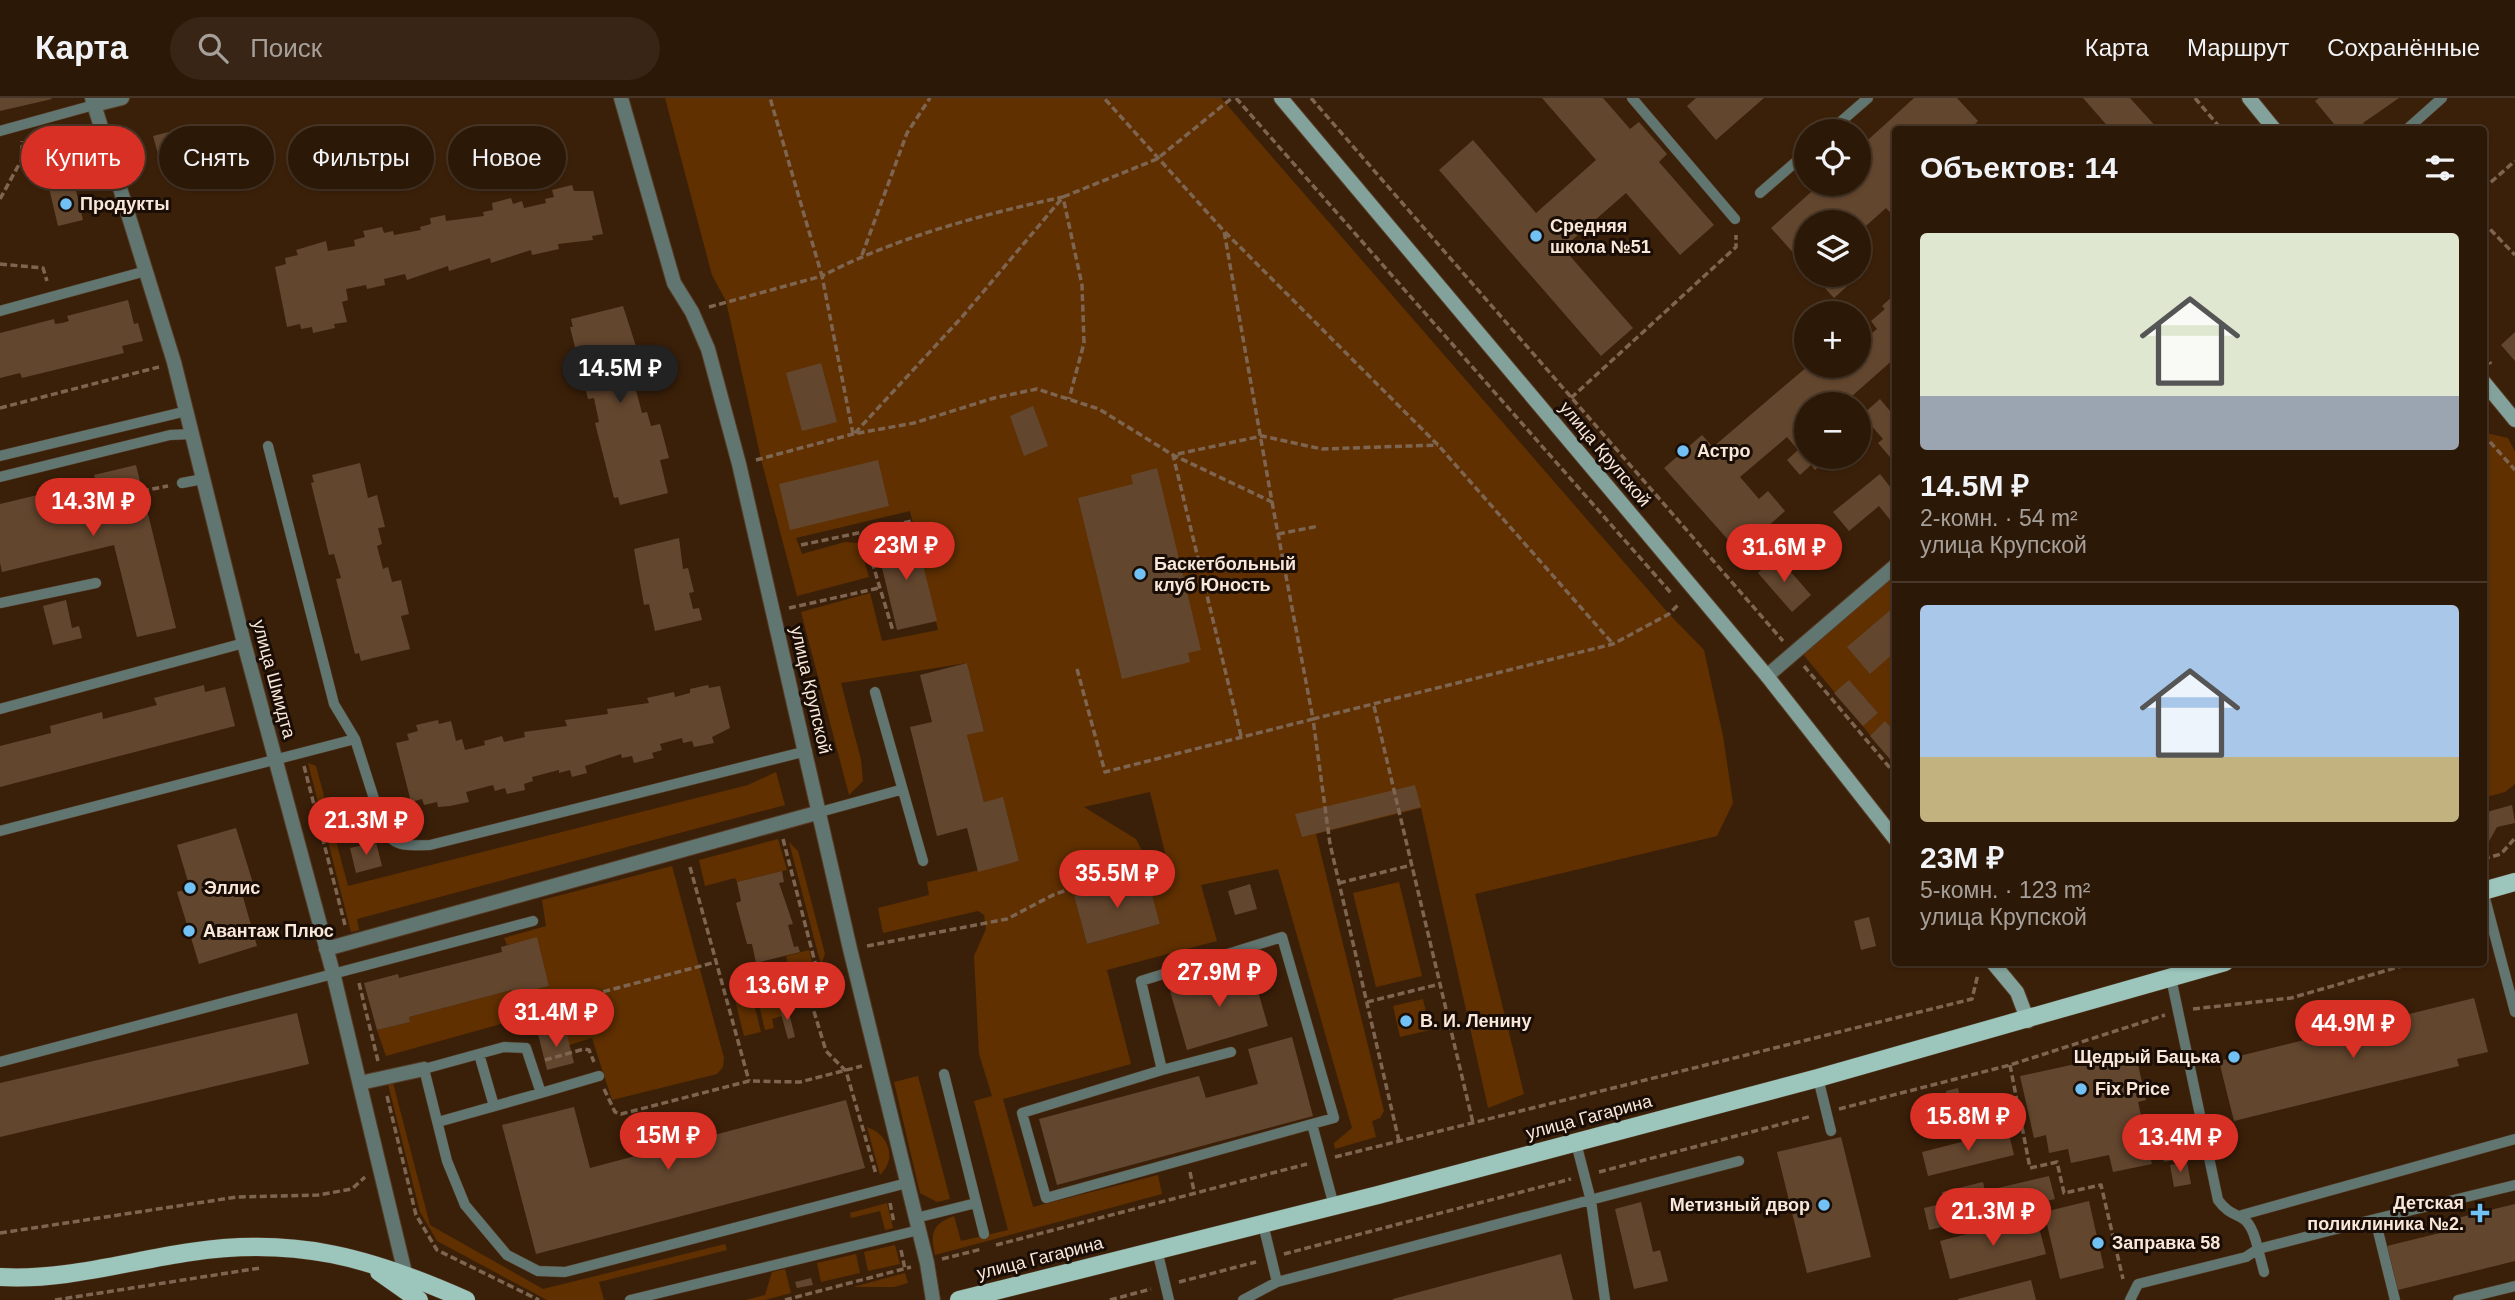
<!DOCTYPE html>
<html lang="ru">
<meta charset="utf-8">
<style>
body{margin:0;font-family:Arial,sans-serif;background:#382515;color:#f1f3f6;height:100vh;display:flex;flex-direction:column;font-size:26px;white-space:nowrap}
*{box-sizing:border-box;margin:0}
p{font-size:23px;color:#a6a09b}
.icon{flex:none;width:38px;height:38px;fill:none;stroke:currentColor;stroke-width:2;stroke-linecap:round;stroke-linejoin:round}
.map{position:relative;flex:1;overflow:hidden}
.drawer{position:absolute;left:1892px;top:28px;width:595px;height:840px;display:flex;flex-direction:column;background:#2c1807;border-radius:7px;box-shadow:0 2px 5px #0004,0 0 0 2px #483728}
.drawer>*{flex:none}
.guide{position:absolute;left:21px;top:28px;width:665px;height:63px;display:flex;gap:14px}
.tools{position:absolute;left:1794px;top:21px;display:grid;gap:14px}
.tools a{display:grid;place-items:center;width:77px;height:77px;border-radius:50%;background:#2c1807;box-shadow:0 2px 5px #0004,0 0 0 2px #483728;font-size:35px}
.price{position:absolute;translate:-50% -60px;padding:0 16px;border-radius:24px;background:#d93025;color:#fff;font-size:23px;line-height:46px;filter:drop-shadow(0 2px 4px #0008)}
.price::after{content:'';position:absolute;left:50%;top:42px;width:21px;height:16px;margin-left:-10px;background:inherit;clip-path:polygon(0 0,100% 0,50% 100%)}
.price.active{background:#222;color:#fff}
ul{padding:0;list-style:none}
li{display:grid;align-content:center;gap:14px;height:371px;padding:0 28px}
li+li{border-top:2px solid #483728}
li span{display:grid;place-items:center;height:217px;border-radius:7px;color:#555}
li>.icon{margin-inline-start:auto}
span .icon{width:126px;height:126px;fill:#fffc;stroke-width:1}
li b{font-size:30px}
h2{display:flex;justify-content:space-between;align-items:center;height:84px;padding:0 28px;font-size:30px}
.tag{padding:0 24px;border-radius:32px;background:#2c1807;box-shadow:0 2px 5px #0004,0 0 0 2px #483728;font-size:24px;line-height:63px}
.tag.active{background:#d93025;color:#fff}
header{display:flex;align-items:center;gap:42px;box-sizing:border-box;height:98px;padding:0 35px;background:#2c1807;border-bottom:2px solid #483728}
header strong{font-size:33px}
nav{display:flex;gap:38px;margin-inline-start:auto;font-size:24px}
.search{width:490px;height:63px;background:#382515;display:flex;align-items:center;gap:18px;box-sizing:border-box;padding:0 24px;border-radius:38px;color:#a6a09b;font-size:26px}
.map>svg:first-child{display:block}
</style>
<header>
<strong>Карта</strong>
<div class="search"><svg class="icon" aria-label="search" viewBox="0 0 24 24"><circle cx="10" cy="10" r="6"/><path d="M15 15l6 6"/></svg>Поиск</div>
<nav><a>Карта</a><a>Маршрут</a><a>Сохранённые</a></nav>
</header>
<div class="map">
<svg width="2515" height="1202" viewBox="0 0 2515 1202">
<rect width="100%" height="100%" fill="#3b2009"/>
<path fill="#603000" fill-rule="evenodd" d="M665,0H1221L1669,516L1704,552L1723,638L1733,705L1717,738L1475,796L1524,996L1488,1010L1421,710L1316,736L1384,1013L1380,1020L1372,1023L1376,1039L1335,1051L1334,1045L1352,1030L1278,771L1201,787L1217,843L1107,872L1131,966L1003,1001L1033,1109L1158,1077L1162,1096L935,1157C930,1136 932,1126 954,1118L961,1143L1008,1132L974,1003L992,998L979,956L974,858L986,831L984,817L978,813L883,835L878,810L929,797L927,784L1019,763L1003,700L984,704L967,637L984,632L967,565L841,585L861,662L863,683L849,697L801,514L870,495L882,543L938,532L910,413L796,440L802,456L845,444L859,445L869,479L797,498L761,361L726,203L712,177ZM1150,694L1168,767L1147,778L1160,826L1087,846L1074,798L1139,780L1145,759L1136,741L1084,709Z
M2483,320L2486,335L2508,340L2515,354V686L2505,694L2483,700Z
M1895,477V667L1802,555Z
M308,665L316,668L348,788L748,687L776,674L785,707L357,821L359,832L351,834Z
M778,741L787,772L737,784L735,780L705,788L699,762Z
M789,744L798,753L825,856L821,867Z
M672,768L724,960L723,969L717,976L612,1002L592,940L569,947L564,929L538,936L533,917L386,958L377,932L410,924L409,919L512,892L514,897L549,888L537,840L507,847L504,840L546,828L542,802Z
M1399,784L1422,878L1376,889L1353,795Z
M809,852L815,876L791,882L786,858Z
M776,886L783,908L782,918L772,921L774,930L765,932L755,891Z
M751,893L761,934L744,938L734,898Z
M1423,901L1430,932L1400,939L1393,908Z
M918,978L950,1101L937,1104L920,1095L894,984Z
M393,985L430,1127L543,1191L725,1146L727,1152L599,1184L604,1202H547L437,1143L420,1114L388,986Z
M867,1029C888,1036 898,1060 880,1077Z
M887,1105L893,1130L885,1132L880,1113L851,1120L850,1115Z
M895,1147L900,1166L868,1173L864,1154Z
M856,1156L860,1175L821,1184L817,1165Z
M785,1171L791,1195L765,1202H746L765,1197L772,1174Z
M905,1175L908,1185L894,1189H853Z"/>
<path fill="#63462e" d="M0,0H51L52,1L0,13Z
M1542,0H1603L1630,31L1639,24L1667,56L1659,64L1714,127L1680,157L1626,95L1563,150L1633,230L1601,258L1439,72L1473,42L1536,115L1596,62Z
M1696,0H1764L1716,42L1687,8Z
M1914,0H1957L1978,23L1969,32H1895V120L1886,110L1858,135V124H1806V169L1771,130L1820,86H1858V51Z
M2083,0H2130L2159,32H2111Z
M2319,0H2399L2363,25L2366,29L2363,32H2339L2315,3Z
M188,29L195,57L161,66L153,38Z
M74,84L83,122L58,128L49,90Z
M572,87L574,93H593L603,136L592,138L593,142L558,146L559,151L532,157L531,152L491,165L490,160L449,173L448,168L407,182L405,176L384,181L385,187L367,191L366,187L346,191L348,202L342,204L347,224L334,226L335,230L313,235L312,229L301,231L300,226L287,229L275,169L286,166L285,160L298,157L296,152L326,143L328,153L355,148L354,142L365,139L363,133L382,129L384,135L393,133L394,137L421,132L420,129L431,126L430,120L445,117L446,123L484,118L483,114L493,112L492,105L511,100L513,106L522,103L524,110L546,105L545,101L554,99L552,92Z
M1858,172L1862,175L1834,200L1813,177H1858Z
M1895,196V260L1843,306H1806V359H1831L1815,372L1811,367L1800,377L1787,362L1798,352L1787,339L1740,379L1759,401L1768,393L1785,413L1739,454L1664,370L1702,337L1713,349L1808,268H1858V246L1877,231L1871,223L1885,211L1882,208Z
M128,202L134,226L138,225L143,243L122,248L124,255L22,280L20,275L0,280V235L54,221L55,226L62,225L69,223L67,218Z
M623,208L644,273L636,274L641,291L636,292L642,315L647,314L651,328L660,326L669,360L660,362L668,395L620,407L618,399L614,400L595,325L599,324L594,300L588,301L570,229H573L571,221Z
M2515,234V263L2501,247Z
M821,265L837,324L802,333L786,275Z
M1880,301L1895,319V365L1878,345L1883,341L1862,317Z
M1033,308L1048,348L1024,358L1010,318Z
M878,362L889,408L790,432L779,386Z
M360,365L368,400L377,397L385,429L378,430L382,446L377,448L383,471L388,469L392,484L401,482L409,516L401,518L410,551L361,563L359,555L355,556L336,481L341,480L334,456L329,457L311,385L314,384L312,377Z
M136,367L176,530L137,539L114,447L2,474L0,465V406L96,383L94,377Z
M1157,370L1201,552L1188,555L1190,564L1122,581L1078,400L1133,386L1131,377Z
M1880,376L1895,395V428L1879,408L1849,433L1833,414Z
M915,435L937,523L897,532L876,445Z
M679,440L683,471L688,470L694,494L689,495L693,511L699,510L702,522L655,533L649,506L644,507L634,451Z
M1777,458L1811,497L1792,514L1758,475Z
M66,502L72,530L79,528L82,540L53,547L43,508Z
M1895,508V554L1870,576L1847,549Z
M967,565L984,633L967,637L984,704L1003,699L1019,763L978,774L967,730L937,738L910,629L932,624L920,577Z
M1849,582L1878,615L1863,628L1834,595Z
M204,587L205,594L225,589L235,628L0,689V648L51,635L50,628L102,614L103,621L157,607L154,600Z
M708,587L709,590L720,588L730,630L712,639L714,645L694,649L692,643L683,645L682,640L660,646L662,652L652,655L654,660L634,665L632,658L622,660L621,656L585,668L587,675L572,679L570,672L559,675V672L532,679L533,683L524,686L525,692L507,696L505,690L495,693L493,687L466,694L469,704L450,708L438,709L437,704L424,707L422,701L411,704L396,645L409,642L407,636L418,633L416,627L438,622L439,626L451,623L456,643L462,641L465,652L485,647L484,643L502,638L504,644L525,639L524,634L567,628L565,622L608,616L607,611L649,605L647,600L674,594L675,599L690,595V591Z
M1885,623L1895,634V667L1870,638Z
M1415,687L1421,709L1302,739L1295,716Z
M2512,707L2515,725L2497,729L2483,754V715Z
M236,730L256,795L243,799L257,848L199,866L177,794L190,790L177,747Z
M376,744L382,768L356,775L350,750Z
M782,773L784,784L779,785L793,826L788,827L794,849L798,848L800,854L756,865L752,846H747L736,805L741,803L737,784Z
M1147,778L1160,826L1087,846L1074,798Z
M1250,786L1257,811L1235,817L1228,793Z
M1869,819L1876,848L1861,852L1854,823Z
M537,839L549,888L513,897L512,892L409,919L410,924L377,932L364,885L398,876L399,880L502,854L501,849Z
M1251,869L1268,928L1187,952L1170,893Z
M2474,900L2488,954L2457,961L2459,968L2234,1023L2219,963Z
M787,907L795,939L788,941L779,909Z
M297,915L309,966L0,1039V985Z
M565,929L574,965L547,972L538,936Z
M1292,939L1313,1018L1057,1087L1039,1021L1199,978L1206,1000L1258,986L1248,951Z
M2135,953L2146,1002L2138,1004L2152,1066L2113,1074L2109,1057L2071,1065L2068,1051L2049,1055L2046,1037L2034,1040L2020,978Z
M1958,990L1962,1007L1986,1001L1991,1021L1927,1036L1922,1016L1949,1009L1946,993Z
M846,1002L865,1070L536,1156L502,1027L574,1009L590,1070Z
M2008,1032L2014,1057L1928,1078L1922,1054Z
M2185,1034L2189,1059L2164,1064L2158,1039Z
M1841,1039L1871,1159L1807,1175L1777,1054Z
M2187,1064L2191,1086L2174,1089L2170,1067Z
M2049,1078L2055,1101L1929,1132L1924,1110L1945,1105L1942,1094L1983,1084L1985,1093Z
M2089,1103L2104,1170L2060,1181L2044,1114Z
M1641,1104L1653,1154L1660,1152L1668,1183L1634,1191L1615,1111Z
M2515,1106V1163L2398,1192L2387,1148L2444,1134L2441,1124Z
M2036,1118L2046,1156L1950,1181L1940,1143Z
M1561,1156L1573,1202H1393V1201Z
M811,1180L813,1187L797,1190L795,1184Z
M2031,1182L2036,1202H1958V1201Z"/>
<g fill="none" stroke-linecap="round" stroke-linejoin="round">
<g stroke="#563c26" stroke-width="11">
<path id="service" d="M1632,0L1735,121
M2406,32L2442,0
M0,33L94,7
M1830,33L1868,0
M1760,95L1806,55
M0,213L146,173
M268,348L334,606L355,641
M0,358L187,313
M0,379L170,337L192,336
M182,385L203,381
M0,505L96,485
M875,594L923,763
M0,611L244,545
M820,714L900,692
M0,733L355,641L384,732C396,751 409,747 430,747L807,653
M2483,793L2515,914
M1231,954L1162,972L1141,883L1282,839L1334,1020L1312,1026L1334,1108
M479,956L494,1008
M0,964L533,823
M1162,972L1022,1015L1046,1100L1312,1026
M944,976L984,1136
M1818,980L1831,1033
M541,995L599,978
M438,1024L541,995L526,950L504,949L424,971L447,1063L465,1107L507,1157L538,1173L565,1174L907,1085
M1576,1045L1591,1103L1605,1202
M2242,1117L2515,1041
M916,1120L976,1105
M2375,1121L2515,1087
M1263,1126L1277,1184
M1157,1152L1169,1202
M2264,1174L2258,1151L2375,1121L2395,1202
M630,1202L919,1132
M1243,1202L1277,1184L1739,1063
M2130,1202L2138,1186L2246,1159L2258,1151C2248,1107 2236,1127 2218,1102L2171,880
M2458,1202L2515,1188"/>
</g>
<g stroke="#563c26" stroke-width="16">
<path id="minor" d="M92,0L174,264L244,545L333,875L405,1175
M621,0L674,185L692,214L708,251L739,366L850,851L927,1165L933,1202
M94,7L122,0
M1767,578L1895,468
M326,851L820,714
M360,985L424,971"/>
</g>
<g stroke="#563c26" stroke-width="16">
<path id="secondary" d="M1281,0L1767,578L1895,741
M2249,0L2275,32
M2483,283L2515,322
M1992,864L2017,894L2028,923"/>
</g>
<g stroke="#563c26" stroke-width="19">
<path id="primary" d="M2483,793L2515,784
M379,1174L419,1202
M0,1179C64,1183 128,1163 191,1154C295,1138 372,1160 466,1202
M959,1202L1378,1097L1818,980L2225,864"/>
</g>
<path stroke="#7d6551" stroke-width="3.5" stroke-dasharray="7 3.5" stroke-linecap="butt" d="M1236,0L1671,495
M1311,0L1783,543
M2195,0L2222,32
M2483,91L2515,63
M0,101L22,61V43
M2483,124L2515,157
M1225,134L1438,347L1613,546
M862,157L907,35L930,0
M0,166L43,170L47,183
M709,209L822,178L770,0
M2483,256L2491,266
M1571,300L1736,149V137
M0,310L159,269
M855,335L962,219L1063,99L1157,61L1232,0
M853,336L822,178C897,139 980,117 1063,99L1082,187L1084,245L1069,301
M2483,336L2515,372
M756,362L853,336L914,325L994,300L1037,291L1099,311L1173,357L1272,404L1224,133L1104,0
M142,393L168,388
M1272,404L1313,621L1613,546L1669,516L1680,505
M863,434L912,423
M1278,436L1319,428
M801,447L863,434L893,533
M789,510L879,490
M1804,568L1895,676
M1077,571L1105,674L1313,621L1330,746L1399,1043
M1374,608L1473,1025
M1241,638L1173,357L1262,338L1322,351L1438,347
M304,668L345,827
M783,741L817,872L809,897L826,953L846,973L876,1076
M2483,761L2501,756L2515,740
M690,769L749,983
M1339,785L1412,767
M867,848L1007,821L1055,796L1146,767
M359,885L378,963
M583,899L716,864
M1367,904L1440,886
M2193,911L2291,900L2416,864
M545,962L584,951L589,952L594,964
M2010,967L2030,1070L2057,1064L2064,1095L2101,1087L2123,1181
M604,991L615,1014L621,1016L749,983L800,984L862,968
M387,998L416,1117L437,1152L539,1202
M1839,1011L2010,967L2165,917
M1335,1059L1972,901L1978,876
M1190,1074L1194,1093
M1599,1074L1812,1018
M890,1105L894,1125
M0,1135L237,1099L318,1097L352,1091L365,1079
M996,1147L1307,1066
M901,1152L905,1171
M1284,1156L1571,1081
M942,1161L982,1151
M1179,1184L1256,1164
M55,1202L260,1170
M785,1202L911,1169
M1110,1202L1151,1191"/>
<use href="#service" stroke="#627671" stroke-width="10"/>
<use href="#minor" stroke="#627671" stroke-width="14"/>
<use href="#secondary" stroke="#83a29b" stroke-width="14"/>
<use href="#primary" stroke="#9cc5bb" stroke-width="18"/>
</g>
<g fill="#71c1f5" stroke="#190d05" stroke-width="2.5">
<circle cx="66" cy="106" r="7"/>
<circle cx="1536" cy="138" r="7"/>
<circle cx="1683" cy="353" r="7"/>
<circle cx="1140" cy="476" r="7"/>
<circle cx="190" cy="790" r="7"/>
<circle cx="189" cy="833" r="7"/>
<circle cx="1406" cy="923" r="7"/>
<circle cx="2234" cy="959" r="7"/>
<circle cx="2081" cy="991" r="7"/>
<circle cx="1824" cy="1107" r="7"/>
<path d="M2476.5 1104.5h7v7h7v7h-7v7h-7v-7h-7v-7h7z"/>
<circle cx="2098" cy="1145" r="7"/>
</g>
<g text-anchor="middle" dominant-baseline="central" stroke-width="6" stroke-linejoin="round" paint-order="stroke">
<g font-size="18" font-weight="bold" fill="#f9e7d9" stroke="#190d05" text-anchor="start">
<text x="80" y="106">Продукты</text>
<text x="1550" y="128">Средняя<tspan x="1550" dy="21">школа №51</tspan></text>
<text x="1697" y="353">Астро</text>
<text x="1154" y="466">Баскетбольный<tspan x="1154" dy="21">клуб Юность</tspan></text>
<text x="204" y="790">Эллис</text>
<text x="203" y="833">Авантаж Плюс</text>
<text x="1420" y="923">В. И. Ленину</text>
<text x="2220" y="959" text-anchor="end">Щедрый Бацька</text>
<text x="2095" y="991">Fix Price</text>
<text x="2464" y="1105" text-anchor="end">Детская<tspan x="2464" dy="21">поликлиника №2.</tspan></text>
<text x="1810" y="1107" text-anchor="end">Метизный двор</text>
<text x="2112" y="1145">Заправка 58</text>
</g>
<g font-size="18" fill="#f9e7d9" stroke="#190d05">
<text transform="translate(1605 356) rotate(50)">улица Крупской</text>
<text transform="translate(274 581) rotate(75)">улица Шмидта</text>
<text transform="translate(811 592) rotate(77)">улица Крупской</text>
<text transform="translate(1589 1019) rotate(-15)">улица Гагарина</text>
<text transform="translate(1040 1160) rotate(-14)">улица Гагарина</text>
</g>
</g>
</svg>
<div class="tools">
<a><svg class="icon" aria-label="locate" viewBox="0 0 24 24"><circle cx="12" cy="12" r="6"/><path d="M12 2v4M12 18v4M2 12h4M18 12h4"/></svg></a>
<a><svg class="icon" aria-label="layers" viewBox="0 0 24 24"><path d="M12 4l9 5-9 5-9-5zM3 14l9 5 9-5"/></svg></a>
<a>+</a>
<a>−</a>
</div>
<b class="price active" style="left:620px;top:307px">14.5M ₽</b>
<b class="price" style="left:93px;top:440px">14.3M ₽</b>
<b class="price" style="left:906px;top:484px">23M ₽</b>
<b class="price" style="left:1784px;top:486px">31.6M ₽</b>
<b class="price" style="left:366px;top:759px">21.3M ₽</b>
<b class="price" style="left:1117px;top:812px">35.5M ₽</b>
<b class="price" style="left:1219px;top:911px">27.9M ₽</b>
<b class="price" style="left:787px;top:924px">13.6M ₽</b>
<b class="price" style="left:556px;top:951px">31.4M ₽</b>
<b class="price" style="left:2353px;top:962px">44.9M ₽</b>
<b class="price" style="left:1968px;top:1055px">15.8M ₽</b>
<b class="price" style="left:668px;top:1074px">15M ₽</b>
<b class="price" style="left:2180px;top:1076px">13.4M ₽</b>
<b class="price" style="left:1993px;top:1150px">21.3M ₽</b>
<div class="guide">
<a class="tag active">Купить</a>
<a class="tag">Снять</a>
<a class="tag">Фильтры</a>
<a class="tag">Новое</a>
</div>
<section class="drawer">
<h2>Объектов: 14<svg class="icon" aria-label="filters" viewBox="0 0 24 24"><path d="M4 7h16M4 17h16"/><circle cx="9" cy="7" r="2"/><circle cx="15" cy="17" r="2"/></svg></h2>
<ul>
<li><span style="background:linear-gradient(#dfe7d0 75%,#9aa5b1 0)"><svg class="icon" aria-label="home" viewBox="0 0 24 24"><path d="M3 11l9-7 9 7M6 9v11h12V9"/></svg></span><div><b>14.5M ₽</b><p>2-комн. · 54 m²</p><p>улица Крупской</p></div></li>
<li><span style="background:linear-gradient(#a9c7e8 70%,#c2b280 0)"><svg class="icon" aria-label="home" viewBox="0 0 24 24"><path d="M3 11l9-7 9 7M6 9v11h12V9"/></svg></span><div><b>23M ₽</b><p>5-комн. · 123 m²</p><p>улица Крупской</p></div></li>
</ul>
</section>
</div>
